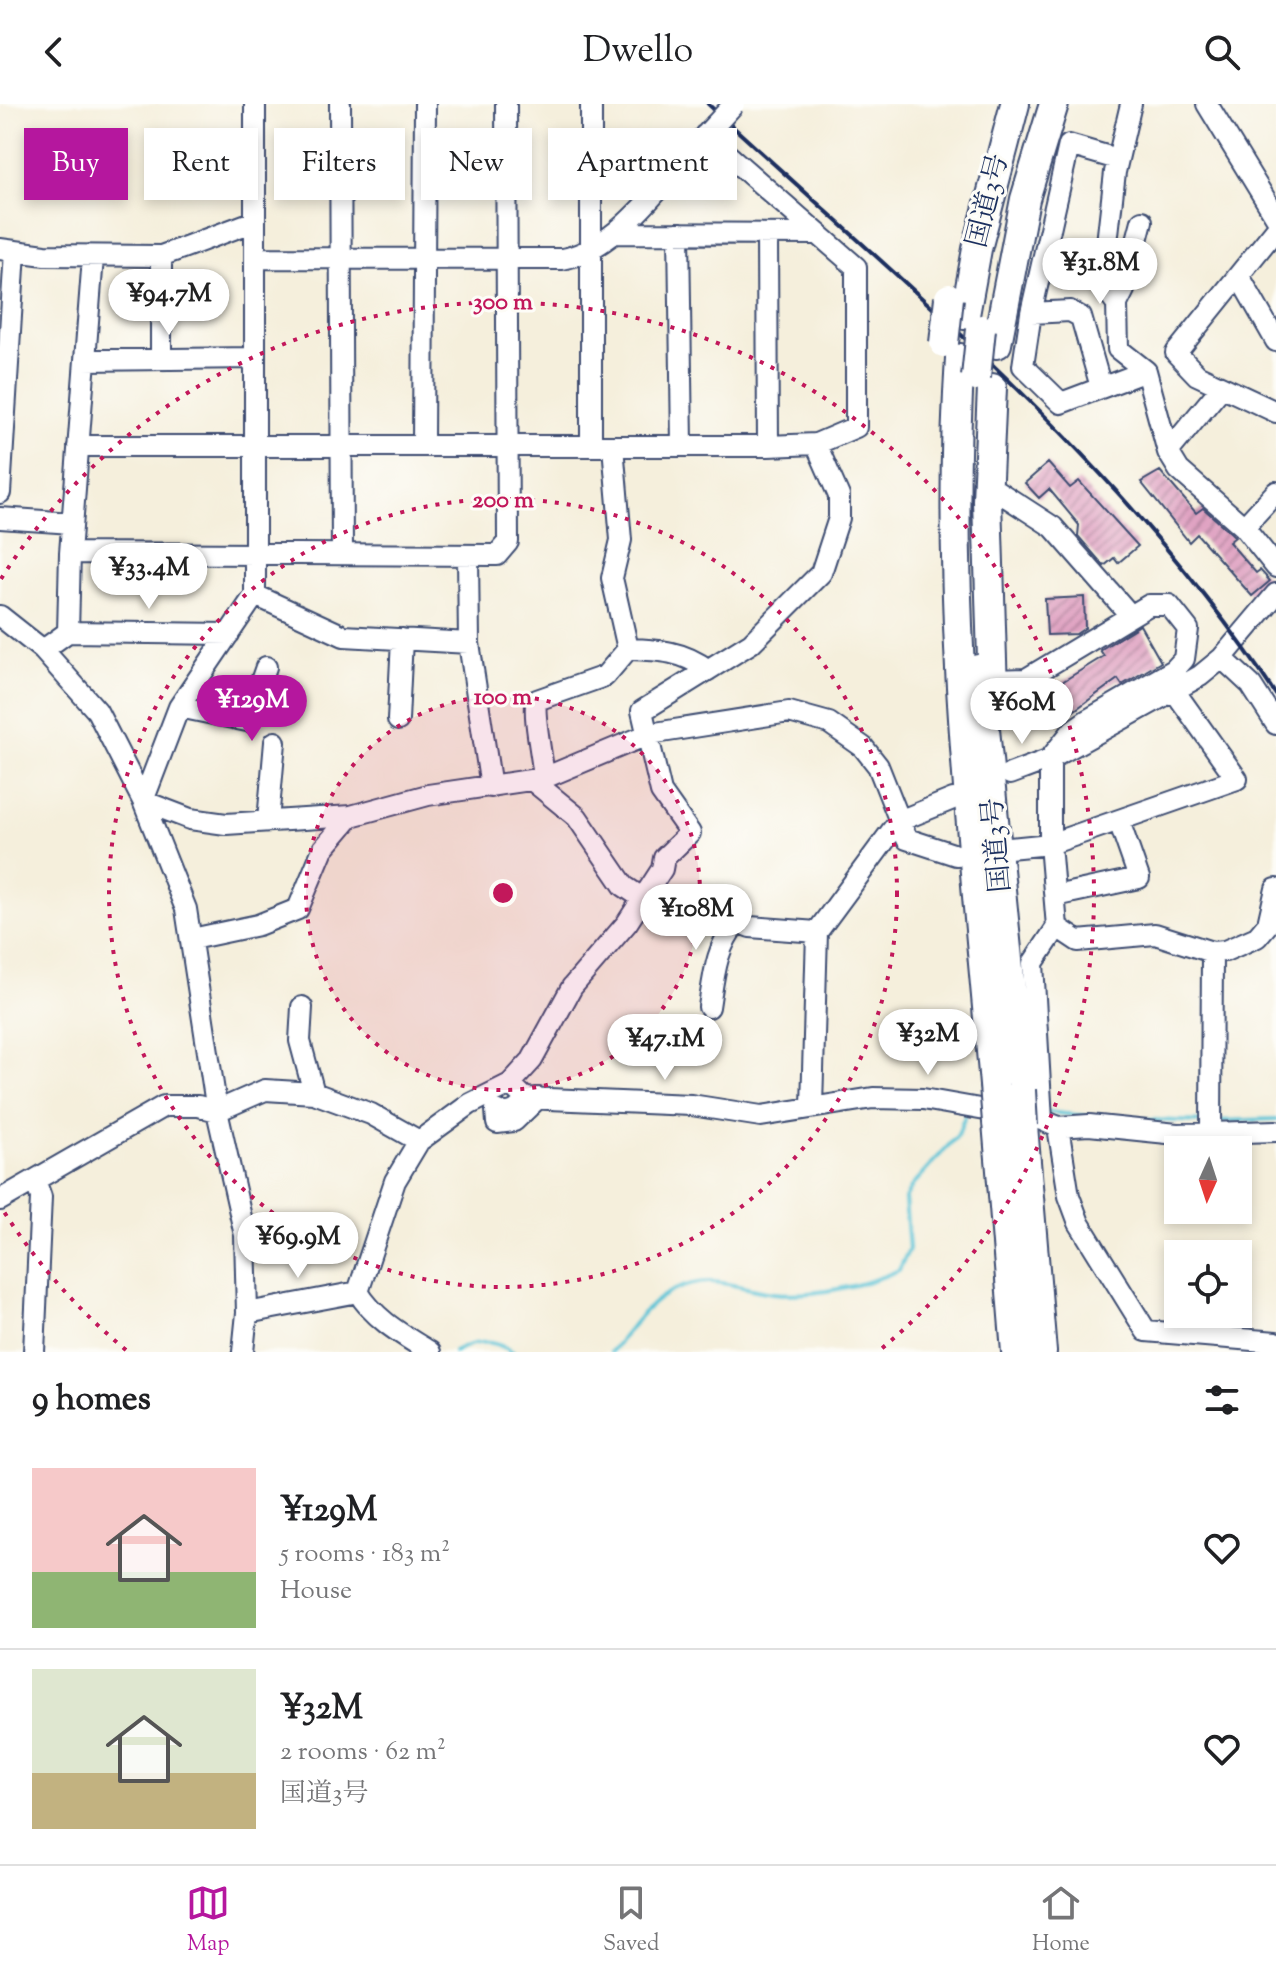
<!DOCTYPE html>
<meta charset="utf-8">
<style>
body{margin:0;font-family:"Sorts Mill Goudy","Noto Serif JP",serif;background:#f2f2f2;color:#202124;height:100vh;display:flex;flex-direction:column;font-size:30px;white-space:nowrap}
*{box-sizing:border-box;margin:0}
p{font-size:26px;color:#757577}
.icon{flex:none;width:44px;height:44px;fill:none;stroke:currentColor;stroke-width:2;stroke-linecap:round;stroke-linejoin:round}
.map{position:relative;height:1248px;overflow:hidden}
.sheet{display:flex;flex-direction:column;background:#fff;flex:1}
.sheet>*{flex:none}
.hud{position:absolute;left:24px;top:24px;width:800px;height:72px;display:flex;gap:16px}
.needle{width:52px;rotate:183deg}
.buttons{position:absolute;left:1164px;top:1032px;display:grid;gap:16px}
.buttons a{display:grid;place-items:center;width:88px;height:88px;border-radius:0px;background:#fff;box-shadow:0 4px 12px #0003;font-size:40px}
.price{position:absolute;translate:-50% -68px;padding:0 18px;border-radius:28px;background:#fff;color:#222;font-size:26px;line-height:52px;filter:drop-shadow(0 2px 4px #0008)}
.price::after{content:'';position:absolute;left:50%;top:48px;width:24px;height:18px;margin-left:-12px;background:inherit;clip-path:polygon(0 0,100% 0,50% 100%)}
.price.selected{background:#b5179e;color:#fff}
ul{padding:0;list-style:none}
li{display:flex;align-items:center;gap:24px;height:200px;padding:0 32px}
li+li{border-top:2px solid #e0e0e0}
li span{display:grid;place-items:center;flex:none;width:224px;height:160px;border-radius:0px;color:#555}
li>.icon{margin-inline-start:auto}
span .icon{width:96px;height:96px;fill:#fffc;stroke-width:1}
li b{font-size:34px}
h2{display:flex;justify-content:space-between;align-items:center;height:96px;padding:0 32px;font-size:34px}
.pill{padding:0 28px;border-radius:0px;background:#fff;box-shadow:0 4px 12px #0003;font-size:28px;line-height:72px}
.pill.selected{background:#b5179e;color:#fff}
header{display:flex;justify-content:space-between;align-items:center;height:104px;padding:0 32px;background:#fff;font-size:36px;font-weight:600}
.dock{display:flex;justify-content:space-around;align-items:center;height:112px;border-top:2px solid #e0e0e0;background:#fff;font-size:22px;color:#757577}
.dock a{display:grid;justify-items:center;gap:4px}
.dock .selected{color:#b5179e}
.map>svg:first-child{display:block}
</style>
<header><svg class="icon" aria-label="back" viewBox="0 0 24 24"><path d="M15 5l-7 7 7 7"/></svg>Dwello<svg class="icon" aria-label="search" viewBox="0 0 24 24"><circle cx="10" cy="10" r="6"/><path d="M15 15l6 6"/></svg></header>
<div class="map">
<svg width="1276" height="1248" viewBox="0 0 1276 1248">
<defs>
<pattern id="building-hatch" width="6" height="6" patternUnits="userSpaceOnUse" patternTransform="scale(2)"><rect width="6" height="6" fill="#e0a3c2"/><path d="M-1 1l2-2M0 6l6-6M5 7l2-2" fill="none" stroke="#b585a1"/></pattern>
</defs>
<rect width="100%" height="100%" fill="#fdfcf7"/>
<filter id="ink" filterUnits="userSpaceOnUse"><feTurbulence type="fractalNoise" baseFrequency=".0125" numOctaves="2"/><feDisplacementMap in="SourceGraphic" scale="16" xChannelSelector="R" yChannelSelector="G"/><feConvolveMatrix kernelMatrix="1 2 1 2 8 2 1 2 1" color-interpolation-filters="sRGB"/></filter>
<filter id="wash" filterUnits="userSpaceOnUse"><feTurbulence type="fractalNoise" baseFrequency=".006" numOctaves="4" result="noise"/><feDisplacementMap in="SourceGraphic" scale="32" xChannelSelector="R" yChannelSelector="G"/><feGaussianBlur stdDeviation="1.8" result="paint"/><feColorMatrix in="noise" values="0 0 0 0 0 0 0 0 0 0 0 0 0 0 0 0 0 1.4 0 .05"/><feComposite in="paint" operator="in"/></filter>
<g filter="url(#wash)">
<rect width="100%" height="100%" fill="#f5efdc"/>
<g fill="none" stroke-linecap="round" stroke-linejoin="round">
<path stroke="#5bc4d7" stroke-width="4" d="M1047,1008L1086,1012
M1123,1015L1206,1018
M1218,1017L1276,1015
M454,1248C475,1236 492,1235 513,1248
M611,1248C629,1227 646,1199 672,1187C714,1168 732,1184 773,1189C813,1193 864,1182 899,1166L909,1145L905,1095L912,1082L958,1031L966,1009"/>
</g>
<g id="blocks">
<path fill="url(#building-hatch)" d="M1048,359L1070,384L1079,377L1138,442L1118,459L1114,454L1104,462L1078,432L1079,421L1049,385L1039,394L1025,379Z
M1160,367L1196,409L1203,404L1231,429L1235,433L1229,438L1256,469L1260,466L1270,477L1252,492L1197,430L1189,438L1141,378Z
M1084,493L1085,524L1076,530L1047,531L1045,495Z
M1140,521L1161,558L1122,581L1118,575L1061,616L1032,619L1030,597L1065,594L1057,581L1104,552L1100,546Z"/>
</g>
</g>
<g filter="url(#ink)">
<use href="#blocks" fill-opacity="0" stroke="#3c4c71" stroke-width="2"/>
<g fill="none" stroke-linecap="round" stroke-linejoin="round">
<g stroke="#3c4c71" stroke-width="24">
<path id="minor" d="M255,0V491L179,603L143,697L190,715L226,720L351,712L428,691L544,674L649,630L789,608L829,619L863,643L878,662L907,735L956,751L974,750
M340,0L342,450
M1131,0L1115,68L1107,139L1106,185L1117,200L1118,245L1146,267L1168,348L1179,366L1244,423L1276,463
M1207,0L1276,113
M1117,55L1069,41L1031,209L1023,262L1061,299L1146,267
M1276,125L1176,249L1197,271L1276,308
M616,129L818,130
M679,129L682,341
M767,130L768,342
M0,145L45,151L161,152L255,117
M161,152V255
M255,154L562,155C623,144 672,65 715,21
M1239,172L1276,237
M1117,200L1124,186L1142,117
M1031,209L1070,207L1081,213L1101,283
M85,256L254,254
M423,341L425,0
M78,342H768L816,340L856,323V163L705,31
M591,342V0
M613,342L621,436L612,474L628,545C660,546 683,547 708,566
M1168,348L1221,284
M988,381L1053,423L1130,511
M0,389L15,147
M0,414L72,419
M1244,423L1276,388
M70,449L497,451L508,438L506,0
M468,451L469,539L491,683
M255,491L344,532L469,539
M0,512L43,546L97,607L143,697L186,805L217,1007L245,1131L247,1209L243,1248
M68,528L229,530
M43,546L68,528L70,449L93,153
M1222,554L1251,581L1276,620
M993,576L1026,575L1149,501H1169L1188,525L1184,555L1174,566L1086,617L1073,626L1050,655V740L1057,823L1033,859L1042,1016
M179,603L247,617L266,563
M398,616L402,535
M1010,670L1050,655L1200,572L1222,554L1276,490
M544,674C543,658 532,607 537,596L605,572L628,545
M533,677L577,713L624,782L657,804L726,813L750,823L817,828
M268,717L275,638
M999,745L1050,740L1237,675L1173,585
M1055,792L1139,774L1119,717
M1057,823L1078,837L1155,830L1212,848L1225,847L1257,833L1268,820L1276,785
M192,835L258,821L298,805L323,745L351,712
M302,903L300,937L314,989
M709,903C714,871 716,843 737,818
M510,980L525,994L691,1001L761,1012L873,994L923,995L1042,1016L1058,1023L1089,1021L1177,1030L1276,1027
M528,994C518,1005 512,1014 496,1006L497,1019L514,1017L538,994
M812,1002L817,828L899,717L953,695
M1058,1023L1069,1092L1079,1119L1146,1227L1276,1238
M1211,1028L1212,848
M0,1096L164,1002H198L217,1007L265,986L314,989L371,1010L419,1037
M247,1209L358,1188
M34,1248L41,1093L35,1076
M430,1248C403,1231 375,1216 358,1188L395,1077L419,1037L470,1000L510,980L532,956L572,883L627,819L662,765L664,754L690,729L661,688L642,607L751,539L821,469L839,414V392L816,340"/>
</g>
<g stroke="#3c4c71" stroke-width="32">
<path id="highway" d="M965,211L977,145L1015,0
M997,240L1025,95L1054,0
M960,254C944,496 973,740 994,981
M992,284L987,396L993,587
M979,565L1021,986
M997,1018L1016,1248
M1023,1022L1042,1248"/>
</g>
<use href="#minor" stroke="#fff" stroke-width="20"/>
<use href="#highway" stroke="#fff" stroke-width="28"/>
<path stroke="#1b2f5e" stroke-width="4" d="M708,0C909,185 1125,360 1276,591"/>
<g stroke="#3c4c71" stroke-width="24" stroke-linecap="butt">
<path id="minor-bridge" d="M715,21L734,0"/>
</g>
<g stroke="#3c4c71" stroke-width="32" stroke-linecap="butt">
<path id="highway-bridge" d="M944,239L949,194
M976,273L981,225
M994,981L997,1018
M1021,986L1023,1022"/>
</g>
<use href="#minor-bridge" stroke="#fff" stroke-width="20"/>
<use href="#highway-bridge" stroke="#fff" stroke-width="28"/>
</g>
</g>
<circle cx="503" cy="789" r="197" fill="#c2185b" fill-opacity=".12"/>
<g fill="none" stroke="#c2185b" stroke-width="4" stroke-dasharray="4 8">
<circle cx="503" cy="789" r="197"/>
<circle cx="503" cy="789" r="394"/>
<path d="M126 1246A592 592 0 0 1 1 1103M1 475A592 592 0 1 1 880 1246"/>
</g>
<g text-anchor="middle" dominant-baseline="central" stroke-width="6" stroke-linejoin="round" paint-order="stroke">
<g font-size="28" fill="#1b2f5e" stroke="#fdfcf7">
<text transform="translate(989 97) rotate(-76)">国道3号</text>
<text transform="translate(998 741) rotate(-95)">国道3号</text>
</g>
</g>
<circle cx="503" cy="789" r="12" fill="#c2185b" stroke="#fdfcf7" stroke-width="4"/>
<g font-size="24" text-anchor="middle" font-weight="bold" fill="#c2185b" stroke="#fdfcf7" stroke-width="6" stroke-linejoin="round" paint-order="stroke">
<text x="503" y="205">300 m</text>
<text x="503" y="403">200 m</text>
<text x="503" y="600">100 m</text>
</g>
</svg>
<div class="buttons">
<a><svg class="needle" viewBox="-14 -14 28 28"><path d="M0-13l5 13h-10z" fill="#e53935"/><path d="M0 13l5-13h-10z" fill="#757577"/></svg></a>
<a><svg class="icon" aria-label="locate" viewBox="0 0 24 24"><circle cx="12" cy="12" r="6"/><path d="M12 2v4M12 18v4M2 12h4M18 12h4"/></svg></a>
</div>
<b class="price" style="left:1100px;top:202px">¥31.8M</b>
<b class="price" style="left:169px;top:233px">¥94.7M</b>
<b class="price" style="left:149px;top:507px">¥33.4M</b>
<b class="price selected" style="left:252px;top:639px">¥129M</b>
<b class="price" style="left:1022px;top:642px">¥60M</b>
<b class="price" style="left:696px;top:848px">¥108M</b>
<b class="price" style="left:928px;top:973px">¥32M</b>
<b class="price" style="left:665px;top:978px">¥47.1M</b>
<b class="price" style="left:298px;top:1176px">¥69.9M</b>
<div class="hud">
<a class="pill selected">Buy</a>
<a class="pill">Rent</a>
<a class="pill">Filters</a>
<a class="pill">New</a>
<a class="pill">Apartment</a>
</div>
</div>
<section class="sheet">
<h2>9 homes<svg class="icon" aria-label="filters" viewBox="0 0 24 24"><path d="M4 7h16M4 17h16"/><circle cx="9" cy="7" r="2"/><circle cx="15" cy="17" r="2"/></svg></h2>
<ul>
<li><span style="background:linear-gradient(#f6c9c9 65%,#8fb573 0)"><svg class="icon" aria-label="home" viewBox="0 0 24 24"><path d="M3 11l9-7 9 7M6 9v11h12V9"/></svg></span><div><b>¥129M</b><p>5 rooms · 183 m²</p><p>House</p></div><svg class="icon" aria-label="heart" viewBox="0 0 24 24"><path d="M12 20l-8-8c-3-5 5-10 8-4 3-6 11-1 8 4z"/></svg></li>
<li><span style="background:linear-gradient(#dfe7d0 65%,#c2b280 0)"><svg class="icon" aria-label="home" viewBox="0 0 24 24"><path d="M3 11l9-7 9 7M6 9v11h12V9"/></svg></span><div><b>¥32M</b><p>2 rooms · 62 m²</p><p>国道3号</p></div><svg class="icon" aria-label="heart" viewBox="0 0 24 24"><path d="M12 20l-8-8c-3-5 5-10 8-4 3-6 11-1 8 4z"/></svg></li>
</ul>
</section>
<nav class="dock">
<a class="selected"><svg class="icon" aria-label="map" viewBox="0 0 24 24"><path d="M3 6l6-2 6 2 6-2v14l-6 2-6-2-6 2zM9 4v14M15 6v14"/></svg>Map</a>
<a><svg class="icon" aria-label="saved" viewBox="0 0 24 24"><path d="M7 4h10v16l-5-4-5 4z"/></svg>Saved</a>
<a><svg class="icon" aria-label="home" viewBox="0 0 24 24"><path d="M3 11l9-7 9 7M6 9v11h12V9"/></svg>Home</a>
</nav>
